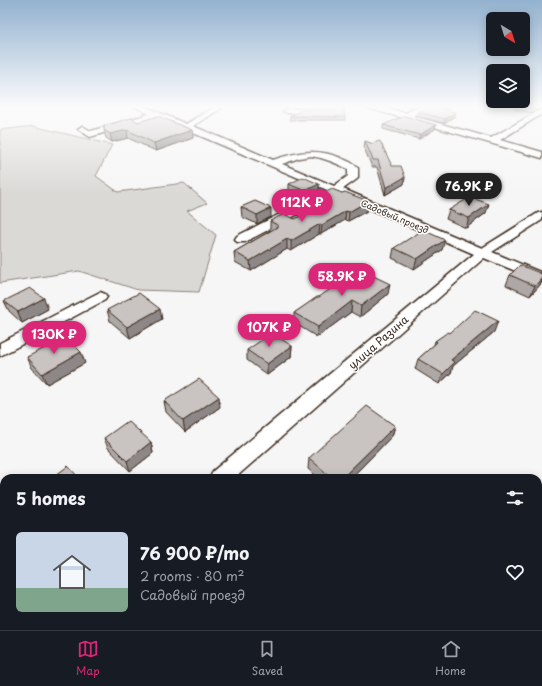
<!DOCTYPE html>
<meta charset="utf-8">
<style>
body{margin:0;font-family:"Playpen Sans",sans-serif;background:#242831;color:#f1f3f6;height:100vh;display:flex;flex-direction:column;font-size:15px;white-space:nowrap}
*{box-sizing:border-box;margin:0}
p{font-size:13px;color:#9ea1a6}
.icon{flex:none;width:22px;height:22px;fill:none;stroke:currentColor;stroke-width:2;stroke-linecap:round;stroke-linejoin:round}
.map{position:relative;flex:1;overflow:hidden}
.side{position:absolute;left:0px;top:474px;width:542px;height:156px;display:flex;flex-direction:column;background:#171b24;border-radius:12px 12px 0 0;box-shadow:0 2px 10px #0003}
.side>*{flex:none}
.needle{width:26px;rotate:142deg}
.fabs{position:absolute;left:486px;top:12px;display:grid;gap:8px}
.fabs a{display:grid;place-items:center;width:44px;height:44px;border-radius:6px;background:#171b24;box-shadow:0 2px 10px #0003;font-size:20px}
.price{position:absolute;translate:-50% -34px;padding:0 9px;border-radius:14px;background:#db2777;color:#fff;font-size:13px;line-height:26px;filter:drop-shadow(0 1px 2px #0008)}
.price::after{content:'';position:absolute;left:50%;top:24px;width:12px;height:9px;margin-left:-6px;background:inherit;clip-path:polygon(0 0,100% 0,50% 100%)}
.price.selected{background:#222;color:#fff}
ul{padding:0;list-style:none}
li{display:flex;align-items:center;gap:12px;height:100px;padding:0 16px}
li+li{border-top:1px solid #363941}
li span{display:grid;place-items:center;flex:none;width:112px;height:80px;border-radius:6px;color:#555}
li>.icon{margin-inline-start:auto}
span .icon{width:48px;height:48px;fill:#fffc;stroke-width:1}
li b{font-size:17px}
h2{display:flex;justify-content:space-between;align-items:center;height:48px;padding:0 16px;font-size:17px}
.menu{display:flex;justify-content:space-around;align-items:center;height:56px;border-top:1px solid #363941;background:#171b24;font-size:11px;color:#9ea1a6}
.menu a{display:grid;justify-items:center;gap:2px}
.menu .selected{color:#db2777}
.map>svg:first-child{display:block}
</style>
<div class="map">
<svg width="542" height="630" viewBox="0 0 542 630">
<rect width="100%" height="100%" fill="#f7f6f6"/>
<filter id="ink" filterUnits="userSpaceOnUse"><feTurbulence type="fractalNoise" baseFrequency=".025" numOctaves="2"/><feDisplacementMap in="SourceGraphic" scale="8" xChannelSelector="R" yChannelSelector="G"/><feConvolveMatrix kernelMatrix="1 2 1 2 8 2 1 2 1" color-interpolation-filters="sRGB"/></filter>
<g filter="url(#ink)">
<path fill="#dbd9d6" stroke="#8b827a" d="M33,126L112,145L96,176L118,192L184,183L207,203L187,211L216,235L199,292L138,290L79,271L0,283V130Z"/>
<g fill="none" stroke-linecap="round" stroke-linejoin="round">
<g stroke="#3b2a1e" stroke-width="3">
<path id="minor" d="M134,106H144L186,124L216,106H225L193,126L273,160C297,152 317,148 341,158C347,161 354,163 358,168V177L357,179L343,189L482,248L538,213L542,212V220L492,252L542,273V282L484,258L235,478H210L213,471L474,254L336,194L245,242H237L235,239L237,236L327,190L156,117L90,137L78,129L82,126L91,131L149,114ZM311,156C325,158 336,163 348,169V176L334,186L282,164L299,158Z
M339,106H350L335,112L287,113L283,111L287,109L334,108Z
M367,106H379L405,113L422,106H432L413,116L491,138L542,109V114L500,140L542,152V158L368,108Z
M100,292L105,294L107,297L105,300L0,356V343Z
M33,626H62L60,630H31Z"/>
</g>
<use href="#minor" fill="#fff" fill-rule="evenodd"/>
</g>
<path fill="#ada8a6" stroke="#3b2a1e" d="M403,106H418L412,108Z
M515,106H542L532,113L514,109Z
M444,109L455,116L444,123L417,116L418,112Z
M290,116L345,117V120H290Z
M138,122L192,130L193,138L156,151L128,138L112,142L106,138L104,130Z
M383,125H436L435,129L419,139L383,129Z
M365,141L373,144V143L392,166L405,177L404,184L385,195L377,167H372L364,148Z
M289,184H319V193L305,200L289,193Z
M318,196L367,211L348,221L345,220L321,234H319L291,251L287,249L251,271L235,262L234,252L270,231V221L295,219L319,206L318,205Z
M241,207L271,217L257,224L242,217Z
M449,210L486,213L466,228L446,219Z
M394,248L442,250L414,269L392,258Z
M542,274V281L540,285L530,296L506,285L510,275Z
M388,294L360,317L351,312L317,337L294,323V313L319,297Z
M4,301L48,309L22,323L9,311Z
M107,310L162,319L130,338L110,321Z
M494,332L453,366L451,373L439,384L415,369L418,359L434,345L435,341L450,333Z
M292,346L291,357L267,375L247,360V350Z
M27,357L85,363L47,384L32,368Z
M164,401L220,407L185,432L166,412Z
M395,426L392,436L351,478H319L308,469L309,458Z
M104,438L151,442L153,453L130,471L108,448Z
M538,515L542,548L538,553Z
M152,626H198L195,630H155Z"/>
<path fill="#8d8887" stroke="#3b2a1e" d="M413,106H418L412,108Z
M445,106H452L439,112L440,108Z
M538,106H542V108L532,113L533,109Z
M456,112L455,116L444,123L445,119Z
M436,125L435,129L419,139L420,135Z
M127,130L128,138L112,142L110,134Z
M192,130L193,138L156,151L154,143Z
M405,177L404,184L385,195L386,188Z
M319,184V193L305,200V191Z
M368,201L367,211L348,221L349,212Z
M489,204L486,213L466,228L469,218Z
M271,208V217L257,224V215Z
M346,211L345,220L321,234L322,225Z
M320,224L319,234L291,251V241Z
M287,239V249L251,271L250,261Z
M445,240L442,250L414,269L417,259Z
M542,278V281L540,285L530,296L535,286Z
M390,284L388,294L360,317L361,306Z
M44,298L48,309L22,323L18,312Z
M352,301L351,312L317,337L318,327Z
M160,309L162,319L130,338L127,327Z
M498,321L494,332L453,366L451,373L439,384L443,374L451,360Z
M292,346L291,357L267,375V364Z
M81,352L85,363L47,384L42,374Z
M219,397L220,407L185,432L183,421Z
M395,426L392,436L351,478H342Z
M151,442L153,453L130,471L127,461Z
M189,626H198L195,630H185Z"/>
<path fill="#c9c3c1" stroke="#3b2a1e" d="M429,106H445L440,108L456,112L445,119L418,112Z
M522,106H538L533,109Z
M343,107L345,117L290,116L303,110H335Z
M158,116L192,130L154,143L127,130L110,134L104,130V126L131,118L138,122Z
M405,116L436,125L420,135L383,125Z
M365,141L373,144V143L380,141L392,166H401L405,177L386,188L378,160H373Z
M303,177L319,184L305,191L289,184Z
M332,189L342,193L345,192L368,201L349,212L346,211L322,225L320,224L291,241L287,239L250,261L234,252L279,226L270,221L284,214L295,219L326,202L328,200L318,196Z
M470,197L489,204L469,218L449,210Z
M255,201L271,208L257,215L241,207Z
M423,230L445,240L417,259L394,248Z
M520,265L542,274V278L535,286L510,275Z
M359,269L390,284L361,306L352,301L318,327L294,313L317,297H319Z
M30,288L44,298L18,312L4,301Z
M139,293L160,309L127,327L107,310Z
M475,310L498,321L451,360L455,362L443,374L418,359L437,342L435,341L448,332L450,333Z
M272,333L292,346L267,364L247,350Z
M66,337L81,352L42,374L27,357Z
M199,379L219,397L183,421L164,401Z
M367,406L395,426L342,478H332L309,458Z
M128,421L151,442L127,461L104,438Z
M68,466L79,478H52Z
M538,515L542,518V548L538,545Z
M154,626H189L185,630H158Z
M424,626H478L482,630H422Z"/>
</g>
<linearGradient id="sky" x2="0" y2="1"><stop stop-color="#93b2cf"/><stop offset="0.55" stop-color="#fbfbfb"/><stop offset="1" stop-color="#fbfbfb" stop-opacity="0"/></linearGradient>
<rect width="542" height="194" fill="url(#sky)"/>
<g text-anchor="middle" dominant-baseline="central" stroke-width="3" stroke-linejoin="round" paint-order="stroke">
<g font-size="9" fill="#3b2a1e" stroke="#fff">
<text transform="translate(395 216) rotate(23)">Садовый проезд</text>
</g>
<g font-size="11" fill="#3b2a1e" stroke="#fff">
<text transform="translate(378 342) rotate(-41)">улица Разина</text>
</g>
</g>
</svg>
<div class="fabs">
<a><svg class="needle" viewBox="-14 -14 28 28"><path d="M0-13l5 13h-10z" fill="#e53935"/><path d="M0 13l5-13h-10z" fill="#9ea1a6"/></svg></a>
<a><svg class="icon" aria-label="layers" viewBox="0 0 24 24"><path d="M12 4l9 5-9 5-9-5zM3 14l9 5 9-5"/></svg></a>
</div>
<b class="price selected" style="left:469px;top:207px">76.9K ₽</b>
<b class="price" style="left:302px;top:223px">112K ₽</b>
<b class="price" style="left:342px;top:297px">58.9K ₽</b>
<b class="price" style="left:269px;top:348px">107K ₽</b>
<b class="price" style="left:54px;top:355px">130K ₽</b>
<section class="side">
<h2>5 homes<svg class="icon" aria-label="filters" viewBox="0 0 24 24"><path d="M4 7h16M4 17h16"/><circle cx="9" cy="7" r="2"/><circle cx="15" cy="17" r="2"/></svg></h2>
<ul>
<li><span style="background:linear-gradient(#c9d6e8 70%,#7fa58c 0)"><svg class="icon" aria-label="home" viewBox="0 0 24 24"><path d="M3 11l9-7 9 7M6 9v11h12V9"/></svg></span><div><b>76 900 ₽/mo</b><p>2 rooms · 80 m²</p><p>Садовый проезд</p></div><svg class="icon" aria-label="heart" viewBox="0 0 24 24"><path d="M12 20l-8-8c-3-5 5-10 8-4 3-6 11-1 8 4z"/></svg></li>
</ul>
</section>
</div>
<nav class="menu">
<a class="selected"><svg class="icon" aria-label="map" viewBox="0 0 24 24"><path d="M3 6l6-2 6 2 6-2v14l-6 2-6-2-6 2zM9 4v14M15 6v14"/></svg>Map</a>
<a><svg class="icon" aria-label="saved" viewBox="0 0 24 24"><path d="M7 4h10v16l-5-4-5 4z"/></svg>Saved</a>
<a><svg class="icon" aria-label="home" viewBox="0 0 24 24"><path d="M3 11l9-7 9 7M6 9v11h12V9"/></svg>Home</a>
</nav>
